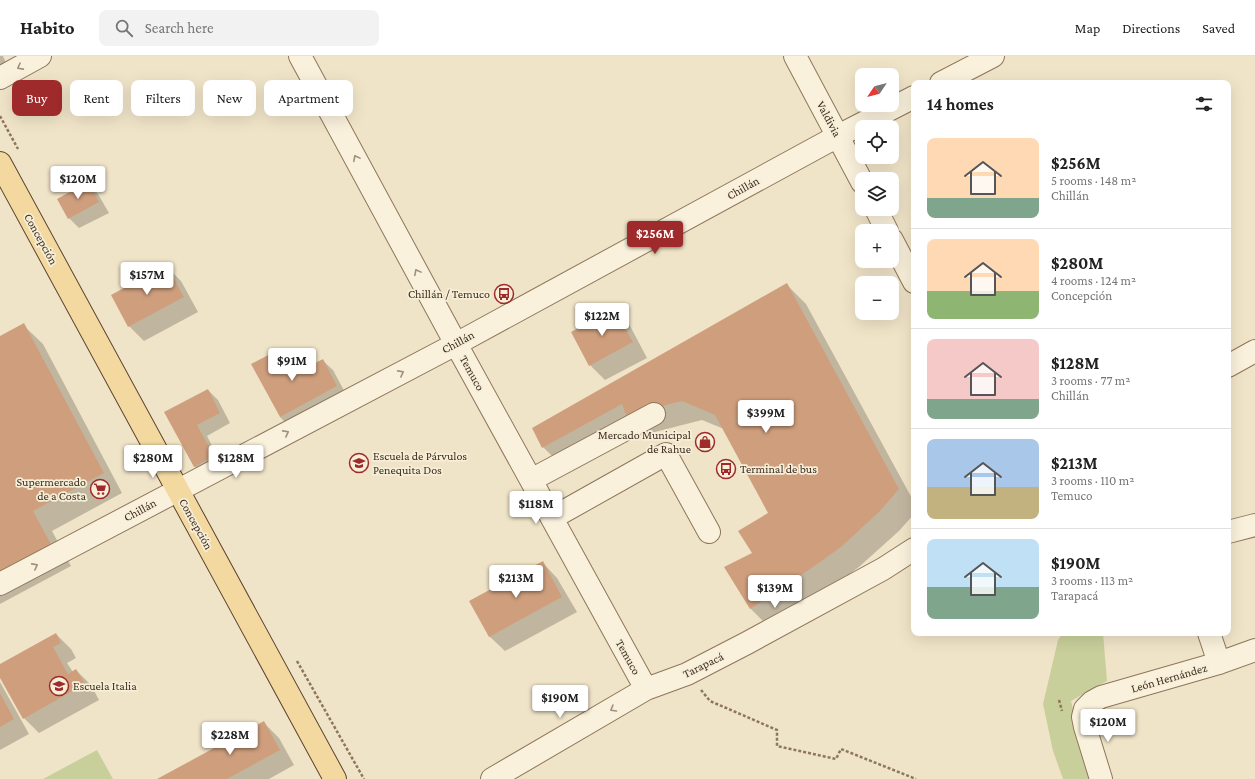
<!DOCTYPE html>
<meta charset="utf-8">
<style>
body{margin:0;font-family:"Crimson Pro",serif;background:#f2f2f2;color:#222;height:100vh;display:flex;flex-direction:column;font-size:15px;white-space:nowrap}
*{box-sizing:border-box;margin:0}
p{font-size:13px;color:#767676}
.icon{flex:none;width:22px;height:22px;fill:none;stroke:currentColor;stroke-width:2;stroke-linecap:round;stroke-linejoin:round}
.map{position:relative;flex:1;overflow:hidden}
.panel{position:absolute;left:911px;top:24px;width:320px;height:556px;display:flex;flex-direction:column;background:#fff;border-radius:8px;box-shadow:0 4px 16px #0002}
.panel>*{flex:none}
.banner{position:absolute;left:12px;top:24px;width:380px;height:36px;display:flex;gap:8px}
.needle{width:26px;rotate:235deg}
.fabs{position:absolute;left:855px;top:12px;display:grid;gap:8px}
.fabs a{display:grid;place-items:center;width:44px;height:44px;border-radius:8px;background:#fff;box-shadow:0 4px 16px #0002;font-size:20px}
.price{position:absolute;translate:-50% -34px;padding:0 9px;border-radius:4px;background:#fff;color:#222;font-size:13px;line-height:26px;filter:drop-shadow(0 1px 2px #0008)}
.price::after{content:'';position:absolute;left:50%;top:24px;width:12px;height:9px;margin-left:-6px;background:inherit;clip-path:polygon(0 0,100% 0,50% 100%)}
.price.active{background:#9e2a2b;color:#fff}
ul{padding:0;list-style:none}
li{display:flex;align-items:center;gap:12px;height:100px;padding:0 16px}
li+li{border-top:1px solid #e0e0e0}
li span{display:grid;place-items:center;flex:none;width:112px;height:80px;border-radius:8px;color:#555}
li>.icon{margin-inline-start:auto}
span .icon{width:48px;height:48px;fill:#fffc;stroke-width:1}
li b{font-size:17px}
h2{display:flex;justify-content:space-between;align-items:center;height:48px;padding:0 16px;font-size:17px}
.tag{padding:0 14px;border-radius:8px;background:#fff;box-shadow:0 4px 16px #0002;font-size:14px;line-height:36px}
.tag.active{background:#9e2a2b;color:#fff}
header{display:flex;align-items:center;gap:24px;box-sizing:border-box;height:56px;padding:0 20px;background:#fff;border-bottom:1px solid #e0e0e0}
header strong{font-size:19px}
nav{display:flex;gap:22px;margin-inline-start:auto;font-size:14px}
.search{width:280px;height:36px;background:#f2f2f2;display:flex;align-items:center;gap:10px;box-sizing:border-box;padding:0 14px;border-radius:8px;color:#767676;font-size:15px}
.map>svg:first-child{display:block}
</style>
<header>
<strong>Habito</strong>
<div class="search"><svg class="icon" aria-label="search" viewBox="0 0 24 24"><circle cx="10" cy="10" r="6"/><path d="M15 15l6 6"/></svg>Search here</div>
<nav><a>Map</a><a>Directions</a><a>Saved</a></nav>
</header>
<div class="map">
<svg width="1255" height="723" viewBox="0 0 1255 723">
<rect width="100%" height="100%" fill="#f0e4c8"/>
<path fill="#c9cf9b" d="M1063,577H1103L1107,625L1071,645L1090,723H1063L1053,695L1043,648L1058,584Z
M97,694L113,723H43Z"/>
<path fill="#0003" d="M0,0H3L6,7L0,10Z
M88,127L98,138L109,157L79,172L69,162Z
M166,210L181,225L198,256L144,285L129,270Z
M786,228L806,248L914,446V458L899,475L860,510L833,531L770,572L751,553L726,512L753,498L770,458L724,373L702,364L647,378L638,369L563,411L543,391L533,373Z
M614,253L629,268L647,302L605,324L590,309Z
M23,269L43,288L122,437L52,475L71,510L0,548V281Z
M280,294L295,309L299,317L322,304L333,314L347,340L295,376L280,361Z
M208,334L218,344L230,367L207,380L223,411L205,421L195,411L166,357Z
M542,506L557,522L577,556L505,595L489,580Z
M56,578L71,593L76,602L67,607L73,616L76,614L91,629L99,644L39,677L24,662L0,620V609Z
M0,626L29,678L0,694Z
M264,667L279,682L294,709L269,723H159Z"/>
<path fill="#cf9f7d" d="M88,126L99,146L68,163L57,143Z
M166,209L184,241L128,271L111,239Z
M787,227L899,433L880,455L841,491L813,511L750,553L724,511L752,497L738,475L768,457L715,359L682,345L626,359L622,348L542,392L532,372Z
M614,252L633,286L589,310L571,276Z
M24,267L104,417L33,455L52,490L0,518V280Z
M280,293L294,318L323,303L337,330L280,361L251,308Z
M208,333L220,357L197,369L214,400L194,411L164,356Z
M543,505L562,541L489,581L469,545Z
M56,577L61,587L53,591L68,618L76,613L85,628L23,663L0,622V608Z
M0,637L14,663L0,671Z
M264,665L280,694L227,723H157Z"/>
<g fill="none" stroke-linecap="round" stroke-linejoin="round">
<g stroke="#8d765c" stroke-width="24">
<path id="minor" d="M300,0L456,288L646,633
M795,0L862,126
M0,22L40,0
M941,27L993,0
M876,153L887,175
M892,184L914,226
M1228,310L1255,295
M531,424L654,358
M552,462L666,398L709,476
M1228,476L1255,469
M0,528L456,288L838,80L914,41
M1209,577L1219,607
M492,723L646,633L687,618L747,587L883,513L914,493
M1101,723L1085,671L1083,661L1085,653L1092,646L1101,641L1219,607L1255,594"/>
</g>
<g stroke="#5b4430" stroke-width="24">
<path id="major" d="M0,107L335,723"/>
</g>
<path stroke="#8d765c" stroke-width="2.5" stroke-dasharray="3 2" stroke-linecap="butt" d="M0,60L18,93
M297,605L364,723
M701,634L710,645L777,674V690L836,703L841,693L916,723
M1059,644L1062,655"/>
<use href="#minor" stroke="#faf1dc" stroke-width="22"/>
<use href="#major" stroke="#f3d9a0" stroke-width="22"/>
</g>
<defs><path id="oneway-chevron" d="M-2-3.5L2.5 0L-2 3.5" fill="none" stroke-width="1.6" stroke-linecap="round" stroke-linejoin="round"/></defs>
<g stroke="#9c907e">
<use href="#oneway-chevron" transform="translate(20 11) rotate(152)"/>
<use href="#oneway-chevron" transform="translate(356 102) rotate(-118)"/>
<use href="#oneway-chevron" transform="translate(417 216) rotate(-118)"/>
<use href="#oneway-chevron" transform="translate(401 317) rotate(-28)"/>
<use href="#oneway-chevron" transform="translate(286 377) rotate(-28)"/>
<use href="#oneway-chevron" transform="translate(35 510) rotate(-28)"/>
<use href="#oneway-chevron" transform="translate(613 653) rotate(150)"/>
</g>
<defs>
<g id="bus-ring" transform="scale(1)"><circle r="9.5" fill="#f7eed8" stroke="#9e2a2b" stroke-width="1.5"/><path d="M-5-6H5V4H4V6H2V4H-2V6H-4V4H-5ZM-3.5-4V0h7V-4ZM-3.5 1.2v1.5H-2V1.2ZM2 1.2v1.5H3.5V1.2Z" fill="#9e2a2b"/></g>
<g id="shop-ring" transform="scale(1)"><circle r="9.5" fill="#f7eed8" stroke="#9e2a2b" stroke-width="1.5"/><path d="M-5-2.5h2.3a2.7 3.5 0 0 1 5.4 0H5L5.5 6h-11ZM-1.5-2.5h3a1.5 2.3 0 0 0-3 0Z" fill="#9e2a2b"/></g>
<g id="school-ring" transform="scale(1)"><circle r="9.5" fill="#f7eed8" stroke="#9e2a2b" stroke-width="1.5"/><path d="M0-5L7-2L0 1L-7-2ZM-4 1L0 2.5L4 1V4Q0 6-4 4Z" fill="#9e2a2b"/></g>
<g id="supermarket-ring" transform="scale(1)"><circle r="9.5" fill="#f7eed8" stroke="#9e2a2b" stroke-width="1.5"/><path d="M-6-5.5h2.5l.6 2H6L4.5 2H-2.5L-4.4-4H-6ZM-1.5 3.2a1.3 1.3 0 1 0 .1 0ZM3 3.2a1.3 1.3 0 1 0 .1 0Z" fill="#9e2a2b"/></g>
</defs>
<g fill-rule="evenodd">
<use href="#bus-ring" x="504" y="238"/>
<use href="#shop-ring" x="705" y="386"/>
<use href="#school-ring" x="359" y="407"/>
<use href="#bus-ring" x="726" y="413"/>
<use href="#supermarket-ring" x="100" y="433"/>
<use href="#school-ring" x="59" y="630"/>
</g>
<g text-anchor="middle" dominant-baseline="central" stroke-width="3.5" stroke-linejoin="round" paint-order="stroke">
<g font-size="12" fill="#3d2e20" stroke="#f7eed8">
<text transform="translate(829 63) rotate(62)">Valdivia</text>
<text transform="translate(743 132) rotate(-29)">Chillán</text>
<text transform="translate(41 183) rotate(61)">Concepción</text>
<text transform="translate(458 286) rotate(-28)">Chillán</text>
<text transform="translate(472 317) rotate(61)">Temuco</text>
<text transform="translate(140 454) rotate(-28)">Chillán</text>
<text transform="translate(196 468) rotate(61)">Concepción</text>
<text transform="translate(628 601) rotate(61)">Temuco</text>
<text transform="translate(703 609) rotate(-26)">Tarapacá</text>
<text transform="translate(1169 622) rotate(-16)">León Hernández</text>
</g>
<g font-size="12" fill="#3d2e20" stroke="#f7eed8" text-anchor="end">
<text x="490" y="238">Chillán / Temuco</text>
<text x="691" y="379">Mercado Municipal<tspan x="691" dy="14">de Rahue</tspan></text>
<text x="373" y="400" text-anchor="start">Escuela de Párvulos<tspan x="373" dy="14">Penequita Dos</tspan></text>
<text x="740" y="413" text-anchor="start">Terminal de bus</text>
<text x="86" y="426">Supermercado<tspan x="86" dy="14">de a Costa</tspan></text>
<text x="73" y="630" text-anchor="start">Escuela Italia</text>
</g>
</g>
</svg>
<div class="fabs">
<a><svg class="needle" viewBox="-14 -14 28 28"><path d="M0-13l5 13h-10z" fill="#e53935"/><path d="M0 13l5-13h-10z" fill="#767676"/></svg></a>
<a><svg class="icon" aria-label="locate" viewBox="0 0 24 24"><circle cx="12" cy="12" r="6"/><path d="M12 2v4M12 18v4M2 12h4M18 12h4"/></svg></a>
<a><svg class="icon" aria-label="layers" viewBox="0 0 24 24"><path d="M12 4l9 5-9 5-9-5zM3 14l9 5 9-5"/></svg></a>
<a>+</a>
<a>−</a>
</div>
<b class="price" style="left:78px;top:144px">$120M</b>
<b class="price active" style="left:655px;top:199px">$256M</b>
<b class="price" style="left:147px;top:240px">$157M</b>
<b class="price" style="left:602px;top:281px">$122M</b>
<b class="price" style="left:292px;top:326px">$91M</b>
<b class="price" style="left:766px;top:378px">$399M</b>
<b class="price" style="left:153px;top:423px">$280M</b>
<b class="price" style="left:236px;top:423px">$128M</b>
<b class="price" style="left:536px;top:469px">$118M</b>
<b class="price" style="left:516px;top:543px">$213M</b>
<b class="price" style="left:775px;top:553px">$139M</b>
<b class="price" style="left:560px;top:663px">$190M</b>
<b class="price" style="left:1108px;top:687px">$120M</b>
<b class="price" style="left:230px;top:700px">$228M</b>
<div class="banner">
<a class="tag active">Buy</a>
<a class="tag">Rent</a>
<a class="tag">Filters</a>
<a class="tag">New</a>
<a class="tag">Apartment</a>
</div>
<section class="panel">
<h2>14 homes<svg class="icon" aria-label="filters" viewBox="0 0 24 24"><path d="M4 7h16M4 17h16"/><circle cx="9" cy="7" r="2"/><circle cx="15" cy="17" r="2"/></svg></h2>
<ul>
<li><span style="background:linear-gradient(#ffd9b3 75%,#7fa58c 0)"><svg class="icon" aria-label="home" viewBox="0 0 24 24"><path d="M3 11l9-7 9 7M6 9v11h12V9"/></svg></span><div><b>$256M</b><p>5 rooms · 148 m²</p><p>Chillán</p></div></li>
<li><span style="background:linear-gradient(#ffd9b3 65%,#8fb573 0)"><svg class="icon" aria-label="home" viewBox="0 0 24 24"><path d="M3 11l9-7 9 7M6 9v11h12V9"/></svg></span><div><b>$280M</b><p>4 rooms · 124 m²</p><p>Concepción</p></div></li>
<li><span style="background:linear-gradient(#f6c9c9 75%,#7fa58c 0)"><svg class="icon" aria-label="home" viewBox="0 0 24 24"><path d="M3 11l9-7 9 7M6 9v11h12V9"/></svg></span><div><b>$128M</b><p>3 rooms · 77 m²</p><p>Chillán</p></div></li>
<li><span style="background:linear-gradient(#a9c7e8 60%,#c2b280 0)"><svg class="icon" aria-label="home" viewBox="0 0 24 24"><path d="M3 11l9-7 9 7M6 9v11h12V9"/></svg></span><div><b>$213M</b><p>3 rooms · 110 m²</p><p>Temuco</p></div></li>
<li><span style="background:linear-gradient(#bfe0f5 60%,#7fa58c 0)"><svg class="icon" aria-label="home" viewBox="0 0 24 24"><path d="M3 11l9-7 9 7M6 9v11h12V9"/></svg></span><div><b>$190M</b><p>3 rooms · 113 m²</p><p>Tarapacá</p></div></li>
</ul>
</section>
</div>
